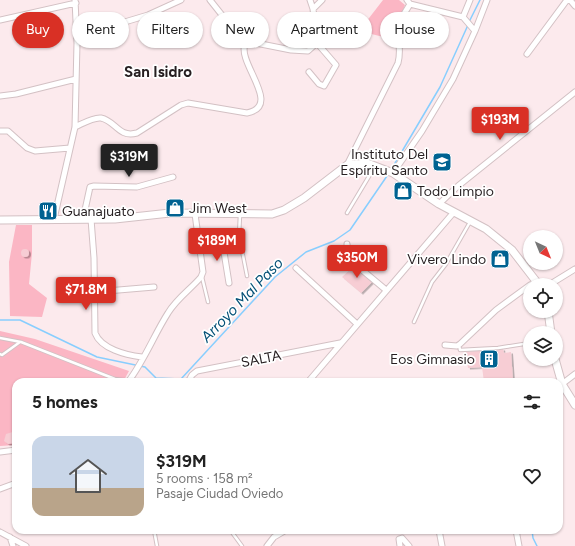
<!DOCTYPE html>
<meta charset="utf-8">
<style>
body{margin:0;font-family:Figtree,sans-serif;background:#f6f6f6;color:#222;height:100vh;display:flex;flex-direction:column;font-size:15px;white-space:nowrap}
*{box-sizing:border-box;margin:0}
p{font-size:13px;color:#767676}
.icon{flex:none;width:22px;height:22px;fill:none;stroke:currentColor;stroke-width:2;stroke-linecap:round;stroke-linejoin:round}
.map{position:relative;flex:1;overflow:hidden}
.drawer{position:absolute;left:12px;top:378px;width:551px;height:156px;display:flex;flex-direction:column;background:#fff;border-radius:12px;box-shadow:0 1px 3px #0004}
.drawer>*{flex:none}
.banner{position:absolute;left:12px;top:12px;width:551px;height:36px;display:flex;gap:8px}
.needle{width:26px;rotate:137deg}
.tools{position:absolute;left:523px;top:230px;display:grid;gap:8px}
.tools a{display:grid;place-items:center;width:40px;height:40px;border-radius:50%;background:#fff;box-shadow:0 1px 3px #0004;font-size:20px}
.price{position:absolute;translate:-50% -34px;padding:0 9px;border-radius:4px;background:#d93025;color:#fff;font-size:13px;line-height:26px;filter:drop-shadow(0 1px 2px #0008)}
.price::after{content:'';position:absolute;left:50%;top:24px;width:12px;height:9px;margin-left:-6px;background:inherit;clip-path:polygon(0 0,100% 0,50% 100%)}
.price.current{background:#222;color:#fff}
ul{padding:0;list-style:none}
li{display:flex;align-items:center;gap:12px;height:100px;padding:0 20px}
li span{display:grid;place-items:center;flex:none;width:112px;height:80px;border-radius:12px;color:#555}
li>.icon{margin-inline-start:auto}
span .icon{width:48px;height:48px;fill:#fffc;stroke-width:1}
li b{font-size:17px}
h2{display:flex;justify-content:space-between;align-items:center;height:48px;padding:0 20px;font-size:17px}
.pill{padding:0 14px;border-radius:18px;background:#fff;box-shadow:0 1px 3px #0004;font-size:14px;line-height:36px}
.pill.current{background:#d93025;color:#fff}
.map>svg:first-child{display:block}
</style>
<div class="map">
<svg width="575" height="546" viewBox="0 0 575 546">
<defs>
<filter id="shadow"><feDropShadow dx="2" dy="1.5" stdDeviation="0" flood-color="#0004"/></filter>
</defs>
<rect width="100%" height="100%" fill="#fceaed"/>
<path fill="#fbb6c4" d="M383,0H399L405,5L392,39L359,31Z
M16,225H32V253L29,284L47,298L42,317L10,316L9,262Z
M0,331L35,339L129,371L123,382H16V445L0,446Z"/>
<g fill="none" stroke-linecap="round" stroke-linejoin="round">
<path stroke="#88cefe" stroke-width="1.5" d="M469,22L480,0
M391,170L440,87L468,25
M0,320H20L97,357L145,367L156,378L181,379L187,382
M181,379L275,277L306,252L334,241L350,230L387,176
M532,530L533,538L537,546"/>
</g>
<path fill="#f7cdd4" filter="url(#shadow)" d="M21 253a4 4 0 1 1 8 0a4 4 0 1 1-8 0Z
M354,266L372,282L361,293L342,277Z
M503,349L504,353L511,352L513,381L484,382L482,367L468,368L466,352Z
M16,431V443L8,444L4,441L6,434Z"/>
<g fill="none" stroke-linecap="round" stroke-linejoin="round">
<g stroke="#d3c1c4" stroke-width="4.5">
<path id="lane" d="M347,213L374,168
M240,215L239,235L247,276
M202,277L208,302
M414,322L432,282L446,264L470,222
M0,338L21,342L115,379L129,381
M459,345L460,350L498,348L530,343
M0,354L2,355L20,342
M154,530L157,546
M231,531L242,546"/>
</g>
<g stroke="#d3c1c4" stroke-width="7">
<path id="street" d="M210,0L245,44
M310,0L313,9
M407,0L410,4L463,17
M570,0L575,6
M463,17L470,0
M0,20L76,3
M475,31L487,0
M77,43L118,24L148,15L181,0
M527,54L567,0
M309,72L319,84L324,86L336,65L317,43
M0,96L16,94L76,79
M75,127C82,124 93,117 101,118C116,121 118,138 137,133L181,105L188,103L247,113C283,106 237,63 245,44L251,42L291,50L308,51L317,43L313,9L322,0
M0,131H8L27,148L35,151L70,148
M347,165L398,63C401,52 399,46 398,35C396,24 405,13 410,4
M393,173L422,131L453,79L475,31L463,17
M439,204L458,186L575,92
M54,219L75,127L77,43L75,0
M83,219L90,187L94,186L137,187L173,177
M91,219L94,258L95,333C101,349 126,355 142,357
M347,244L349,259L386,290
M199,248L223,246L229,283
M296,268L357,324
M549,285L575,269
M95,292L154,287
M445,345L457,346L460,344L496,310L530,285
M129,381L139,382
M128,382C144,361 154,335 168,313C177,298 191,289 201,277L203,272L195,214
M188,382L192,375L197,371L340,343
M308,382L454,212
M562,384L575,374
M0,452L16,450
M0,489L16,483
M439,530L442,546
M516,530L519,546
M0,532L26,546
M10,537L13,546
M267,546L274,537L286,530
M400,546L399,539L402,538L409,546"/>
</g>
<g stroke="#d3c1c4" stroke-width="9">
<path id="secondary" d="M0,220L115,219L170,213L272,214L284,210L304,198L347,165L367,163L393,173L439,204L486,229L512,250L539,285
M548,311L551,333
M555,359L562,384L575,405"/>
</g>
<use href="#lane" stroke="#fff" stroke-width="2.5"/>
<use href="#street" stroke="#fff" stroke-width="5"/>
<use href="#secondary" stroke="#fff" stroke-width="7"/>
</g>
<defs>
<g id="school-square" transform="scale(1)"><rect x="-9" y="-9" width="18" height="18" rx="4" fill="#006291" stroke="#fff"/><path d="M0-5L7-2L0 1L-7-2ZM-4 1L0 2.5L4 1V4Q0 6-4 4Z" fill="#fff"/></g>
<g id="shop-square" transform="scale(1)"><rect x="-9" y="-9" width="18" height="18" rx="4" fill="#006291" stroke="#fff"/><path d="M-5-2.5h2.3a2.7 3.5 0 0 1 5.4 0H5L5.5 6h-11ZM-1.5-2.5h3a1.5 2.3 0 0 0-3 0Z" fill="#fff"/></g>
<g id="restaurant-square" transform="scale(1)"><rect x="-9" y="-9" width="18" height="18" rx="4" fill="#006291" stroke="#fff"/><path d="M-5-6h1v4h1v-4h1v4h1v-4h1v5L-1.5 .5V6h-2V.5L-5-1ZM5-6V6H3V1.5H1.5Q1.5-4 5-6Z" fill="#fff"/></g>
<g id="building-square" transform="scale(1)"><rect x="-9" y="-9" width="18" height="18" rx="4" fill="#006291" stroke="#fff"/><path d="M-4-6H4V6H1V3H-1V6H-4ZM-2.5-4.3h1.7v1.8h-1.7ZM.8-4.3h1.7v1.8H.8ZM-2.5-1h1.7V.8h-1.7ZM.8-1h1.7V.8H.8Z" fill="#fff"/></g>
</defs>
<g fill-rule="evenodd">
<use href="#school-square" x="442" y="162"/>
<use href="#shop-square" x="403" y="191"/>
<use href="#shop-square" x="175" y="208"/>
<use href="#restaurant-square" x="48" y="211"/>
<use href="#shop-square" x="500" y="259"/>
<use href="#building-square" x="489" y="359"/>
</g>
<g text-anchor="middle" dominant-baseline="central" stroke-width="3.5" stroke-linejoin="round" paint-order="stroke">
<g font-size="14" fill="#261f21" stroke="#fff" text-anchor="end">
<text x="428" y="154">Instituto Del<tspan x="428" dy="16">Espíritu Santo</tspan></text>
<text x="417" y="191" text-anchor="start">Todo Limpio</text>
<text x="189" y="208" text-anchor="start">Jim West</text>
<text x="62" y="211" text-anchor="start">Guanajuato</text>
<text x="486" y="259">Vivero Lindo</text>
<text x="475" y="359">Eos Gimnasio</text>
</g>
<g font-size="14" fill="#261f21" stroke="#fff">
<text transform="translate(261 359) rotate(-11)">SALTA</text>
</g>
<g font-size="15" font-weight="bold" fill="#261f21" stroke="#fff">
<text x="158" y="72">San Isidro</text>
</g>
<g font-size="15" font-style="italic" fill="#045076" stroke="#fff">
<text transform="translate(242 300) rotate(-46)">Arroyo Mal Paso</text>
</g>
</g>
</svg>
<div class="tools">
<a><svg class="needle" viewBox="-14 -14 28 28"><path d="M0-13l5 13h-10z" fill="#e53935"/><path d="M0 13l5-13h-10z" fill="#767676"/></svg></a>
<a><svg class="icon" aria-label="locate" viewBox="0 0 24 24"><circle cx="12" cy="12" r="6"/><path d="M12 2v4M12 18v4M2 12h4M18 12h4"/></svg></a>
<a><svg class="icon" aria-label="layers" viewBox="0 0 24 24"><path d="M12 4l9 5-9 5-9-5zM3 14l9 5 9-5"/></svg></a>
</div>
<b class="price" style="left:500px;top:141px">$193M</b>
<b class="price current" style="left:129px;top:178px">$319M</b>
<b class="price" style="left:217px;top:262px">$189M</b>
<b class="price" style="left:357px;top:279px">$350M</b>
<b class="price" style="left:86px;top:311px">$71.8M</b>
<div class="banner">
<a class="pill current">Buy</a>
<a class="pill">Rent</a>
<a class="pill">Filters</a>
<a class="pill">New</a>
<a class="pill">Apartment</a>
<a class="pill">House</a>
</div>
<section class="drawer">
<h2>5 homes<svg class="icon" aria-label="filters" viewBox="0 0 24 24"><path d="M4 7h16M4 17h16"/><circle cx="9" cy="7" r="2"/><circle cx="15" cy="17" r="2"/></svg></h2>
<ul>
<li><span style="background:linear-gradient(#c9d6e8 65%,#b9a48a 0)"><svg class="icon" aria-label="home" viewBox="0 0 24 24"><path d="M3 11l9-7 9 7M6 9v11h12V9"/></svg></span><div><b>$319M</b><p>5 rooms · 158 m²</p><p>Pasaje Ciudad Oviedo</p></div><svg class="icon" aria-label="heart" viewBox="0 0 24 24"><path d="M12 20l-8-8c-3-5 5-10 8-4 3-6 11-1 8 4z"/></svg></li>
</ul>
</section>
</div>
